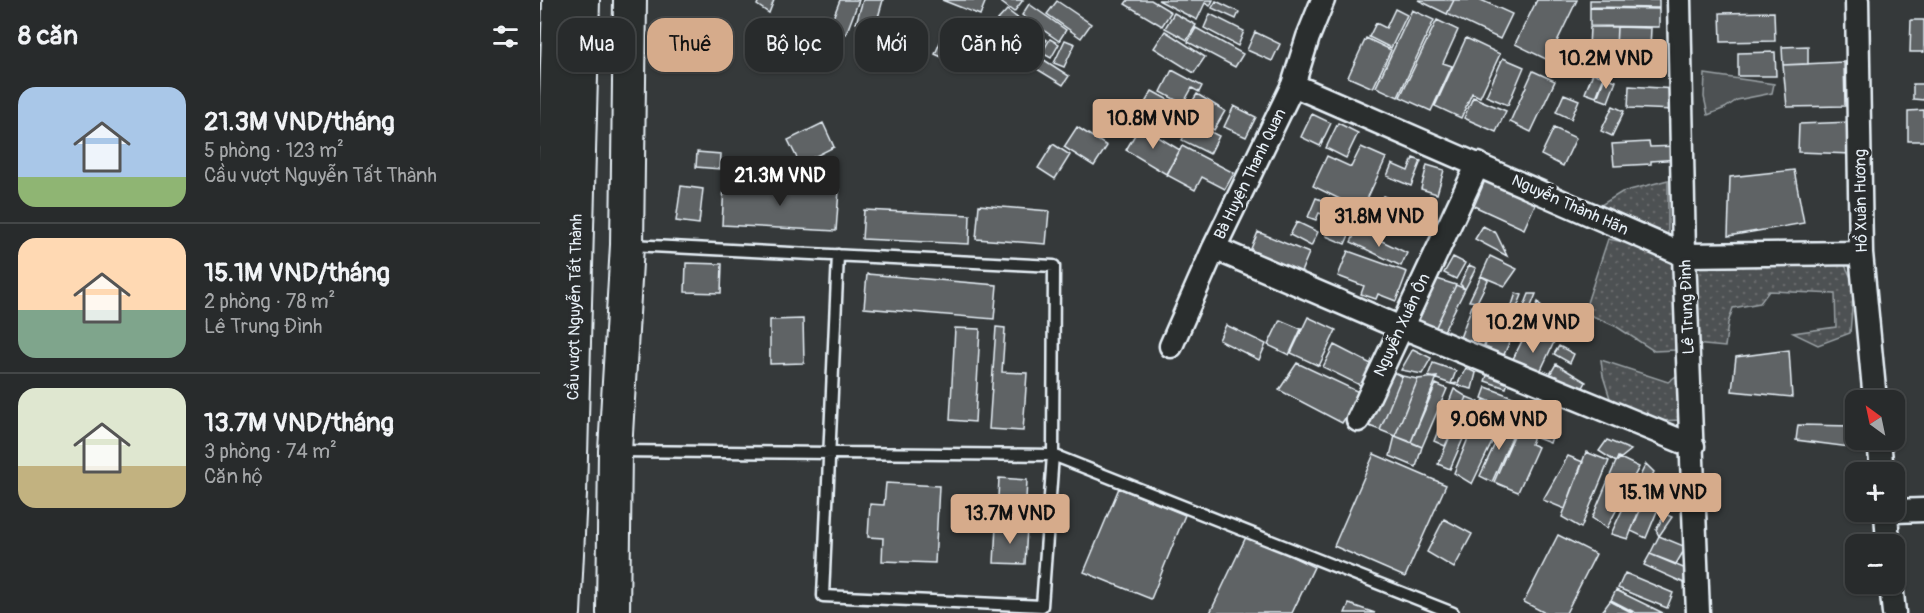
<!DOCTYPE html>
<html lang="vi">
<meta charset="utf-8">
<style>
body{margin:0;font-family:Pangolin,sans-serif;background:#343738;color:#f1f3f6;height:100vh;display:flex;flex-direction:column;font-size:22px;white-space:nowrap}
*{box-sizing:border-box;margin:0}
p{font-size:20px;color:#a5a7a9}
.icon{flex:none;width:33px;height:33px;fill:none;stroke:currentColor;stroke-width:2;stroke-linecap:round;stroke-linejoin:round}
.map{position:relative;flex:1;overflow:hidden}
.sheet{display:flex;flex-direction:column;background:#282b2c;width:540px}
.sheet>*{flex:none}
.top-card{position:absolute;left:18px;top:18px;width:570px;height:54px;display:flex;gap:12px}
.needle{width:39px;rotate:327deg}
.fabs{position:absolute;left:1305px;top:390px;display:grid;gap:12px}
.fabs a{display:grid;place-items:center;width:60px;height:60px;border-radius:12px;background:#282b2c;box-shadow:0 2px 4px #0004,0 0 0 2px #444748;font-size:30px}
.price{position:absolute;translate:-50% -51px;padding:0 14px;border-radius:6px;background:#d6ab8b;color:#111;font-size:20px;line-height:39px;filter:drop-shadow(0 2px 3px #0008)}
.price::after{content:'';position:absolute;left:50%;top:36px;width:18px;height:14px;margin-left:-9px;background:inherit;clip-path:polygon(0 0,100% 0,50% 100%)}
.price.current{background:#222;color:#fff}
ul{padding:0;list-style:none}
li{display:flex;align-items:center;gap:18px;height:150px;padding:0 18px}
li+li{border-top:2px solid #444748}
li span{display:grid;place-items:center;flex:none;width:168px;height:120px;border-radius:18px;color:#555}
li>.icon{margin-inline-start:auto}
span .icon{width:72px;height:72px;fill:#fffc;stroke-width:1}
li b{font-size:26px}
h2{display:flex;justify-content:space-between;align-items:center;height:72px;padding:0 18px;font-size:26px}
.chip{padding:0 21px;border-radius:18px;background:#282b2c;box-shadow:0 2px 4px #0004,0 0 0 2px #444748;font-size:21px;line-height:54px}
.chip.current{background:#d6ab8b;color:#111}
main{display:flex;flex:1;min-height:0}
.map>svg:first-child{display:block}
</style>
<main>
<section class="sheet">
<h2>8 căn<svg class="icon" aria-label="filters" viewBox="0 0 24 24"><path d="M4 7h16M4 17h16"/><circle cx="9" cy="7" r="2"/><circle cx="15" cy="17" r="2"/></svg></h2>
<ul>
<li><span style="background:linear-gradient(#a9c7e8 75%,#8fb573 0)"><svg class="icon" aria-label="home" viewBox="0 0 24 24"><path d="M3 11l9-7 9 7M6 9v11h12V9"/></svg></span><div><b>21.3M VND/tháng</b><p>5 phòng · 123 m²</p><p>Cầu vượt Nguyễn Tất Thành</p></div></li>
<li><span style="background:linear-gradient(#ffd9b3 60%,#7fa58c 0)"><svg class="icon" aria-label="home" viewBox="0 0 24 24"><path d="M3 11l9-7 9 7M6 9v11h12V9"/></svg></span><div><b>15.1M VND/tháng</b><p>2 phòng · 78 m²</p><p>Lê Trung Đình</p></div></li>
<li><span style="background:linear-gradient(#dfe7d0 65%,#c2b280 0)"><svg class="icon" aria-label="home" viewBox="0 0 24 24"><path d="M3 11l9-7 9 7M6 9v11h12V9"/></svg></span><div><b>13.7M VND/tháng</b><p>3 phòng · 74 m²</p><p>Căn hộ</p></div></li>
</ul>
</section>
<div class="map">
<svg width="1384" height="613" viewBox="0 0 1384 613">
<defs>
<pattern id="grass-dots" width="8" height="8" patternUnits="userSpaceOnUse" patternTransform="scale(1.5)"><rect width="8" height="8" fill="#4d5152"/><path d="M2 2h.1M6 6h.1" fill="none" stroke="#676a6c" stroke-width="1.8" stroke-linecap="round"/></pattern>
</defs>
<rect width="100%" height="100%" fill="#35393a"/>
<filter id="ink" filterUnits="userSpaceOnUse"><feTurbulence type="fractalNoise" baseFrequency=".0167" numOctaves="2"/><feDisplacementMap in="SourceGraphic" scale="12" xChannelSelector="R" yChannelSelector="G"/><feConvolveMatrix kernelMatrix="1 2 1 2 8 2 1 2 1" color-interpolation-filters="sRGB"/></filter>
<g filter="url(#ink)">
<path fill="url(#grass-dots)" stroke="#9aa1a5" stroke-width="1.5" d="M1128,180V248L1061,205L1082,192Z
M1068,239L1137,252L1135,350L1114,351L1077,327L1044,312Z
M1235,259L1303,261L1314,284L1310,333L1278,345L1253,333L1296,327L1295,294L1229,291L1220,303L1193,308L1188,323L1185,347L1154,344L1152,267Z
M1061,360L1128,382L1139,374L1142,420L1114,421L1075,414L1063,376Z"/>
<path fill="#4d5152" stroke="#9aa1a5" stroke-width="1.5" d="M1165,74L1234,84L1232,93L1197,100L1185,108L1168,115L1164,97Z"/>
<path fill="#5f6365" stroke="#e8f1f8" stroke-width="1.5" d="M219,0H234L229,13L217,5Z
M300,0H319L306,34L289,28Z
M323,0H343L335,28L316,23Z
M402,0H446L440,15Z
M458,0H483L474,12Z
M588,0H611L631,12L622,26L585,4Z
M618,0H673L670,6L665,3L657,20Z
M878,0H914L907,14Z
M914,0H941L972,14L960,39L907,14Z
M997,0H1037L1008,60L975,44Z
M1050,0H1119V8L1050,7Z
M517,1L551,24L541,38L507,14Z
M676,1L699,12L696,19L672,8Z
M489,4L526,30L519,41L482,15Z
M1050,8L1119,9V27L1050,26Z
M855,9L867,15L851,48L829,37L836,23L846,28Z
M467,10L484,23L475,35L457,21Z
M872,10L894,20L858,97L836,87Z
M1234,12L1235,41L1181,42L1180,13Z
M634,13L656,25L647,40L625,28Z
M670,14L704,31L698,46L664,28Z
M897,20L918,30L903,63L912,66L891,111L860,97Z
M1371,20H1384V52H1370Z
M408,24L426,31L424,38L414,33L412,37L422,41L413,62L395,54Z
M486,25L507,40L498,52L477,37Z
M1050,27H1077L1076,48H1049Z
M1077,27L1111,28L1110,49L1076,48Z
M656,28L703,54L695,67L648,42Z
M625,31L665,57L654,73L614,48Z
M715,32L740,44L732,61L707,50Z
M826,38L851,50L833,88L808,77Z
M926,38L960,54L940,97L932,93L921,118L895,106Z
M510,39L519,44L511,58L502,53Z
M525,40L535,44L524,67L514,63Z
M1268,46V64L1243,65L1242,47Z
M1049,48H1076V69H1049Z
M1076,48L1110,49V73L1076,72Z
M1235,52L1236,76H1198V53Z
M498,56L529,76L523,85L492,66Z
M963,58L984,67L968,105L946,96Z
M1304,62L1305,106L1247,107L1243,65Z
M632,70L662,86L659,92L652,88L643,104L621,92Z
M993,71L1015,81L991,132L970,122Z
M1053,73L1064,77L1056,97L1045,93Z
M1065,77L1076,81L1068,102L1057,98Z
M1373,84H1384V100L1373,99Z
M1089,86L1135,89L1134,110L1088,108Z
M612,91L636,104L628,120L603,106Z
M657,94L685,111L674,130L645,113Z
M1024,94L1039,100L1031,119L1016,112Z
M933,97L966,111L956,132L924,118Z
M694,106L716,117L706,137L684,127Z
M1073,106L1084,111L1072,136L1061,131Z
M1384,110V141H1368V111Z
M772,114L791,123L780,146L761,137Z
M651,122L679,136L670,154L642,140Z
M1312,122V154L1258,152L1259,124Z
M283,123L294,147L260,164L248,140Z
M798,123L818,133L806,158L786,148Z
M600,126L640,150L626,174L586,150Z
M537,127L567,146L554,166L524,147Z
M1014,128L1036,138L1023,166L1001,155Z
M1109,142L1110,147L1138,146L1139,159L1111,161V164L1074,166L1072,144Z
M513,144L530,155L515,179L498,168Z
M642,146L694,173L685,189L662,177L655,190L627,175Z
M821,147L846,158L822,210L773,186L787,156L811,167Z
M157,152L181,154L180,169L156,167Z
M873,158L881,161L871,186L847,176L852,164L868,171Z
M887,165L904,170L897,194L881,189Z
M1254,170L1264,223L1188,236L1190,177Z
M946,178L997,200L984,229L934,206Z
M184,184L299,190L296,231L182,225Z
M141,186L163,189L159,224L136,221Z
M843,196L862,204L854,222L835,214Z
M776,198L795,205L790,217L779,213L776,220L768,217Z
M439,205L509,211L506,244L436,239Z
M805,209L818,215L805,244L786,236L792,222L798,225Z
M324,210L430,215L429,244L322,239Z
M757,222L778,232L771,246L750,235Z
M943,226L956,233L967,256L935,239Z
M817,229L867,253L861,266L811,242Z
M718,232L769,253L761,272L710,251Z
M808,251L867,272L856,301L838,294L836,299L821,294L824,286L798,276Z
M950,256L977,269L965,286L941,276Z
M913,257L925,263L916,279L904,273Z
M146,263L182,264L181,293L145,292Z
M929,265L936,268L925,289L920,284Z
M327,274L457,285L454,319L324,308Z
M941,276L948,280L937,302L929,301Z
M897,279L916,285L893,333L875,327Z
M916,285L925,289L901,337L893,333Z
M976,293L982,295L974,315L969,314Z
M989,294H996L987,316L981,314Z
M998,302L1004,311L993,337L984,334Z
M932,306L957,308L942,351L918,343Z
M957,308L980,318L959,366L941,359Z
M768,317L796,330L779,366L751,353Z
M263,319L264,363L230,364V320Z
M740,320L761,329L749,355L728,345Z
M686,325L726,344L719,360L679,340Z
M456,327L465,328L462,372L487,373L483,431L449,429Z
M415,328L440,329L435,422L410,420Z
M1015,340L999,374L972,361L982,341Z
M794,345L839,368L828,389L783,367Z
M1019,346L1034,354L1030,363L1014,354Z
M873,349L891,358L882,374L861,370Z
M1249,350L1252,397L1192,391L1196,357Z
M757,363L821,393L802,423L739,390Z
M893,363L916,371L911,384L888,376Z
M1016,364L1046,382L1040,393L1009,376Z
M926,368L936,373L932,389L911,384L918,383Z
M845,369L862,376L840,430L821,423Z
M949,370L970,377L966,388L945,381Z
M862,376L878,379L855,436L840,430Z
M897,377L871,442L855,436L878,379Z
M896,384L907,389L882,447L871,442Z
M946,387L994,405L986,417L942,398Z
M914,389L927,397L905,446L894,441Z
M927,397L939,402L910,469L898,464Z
M944,399L968,409L932,484L914,473Z
M1007,410L1020,414L1010,443L997,438Z
M966,420L977,426L952,482L940,476Z
M980,422L997,429L991,444L998,447L978,492L954,482Z
M1258,425L1314,426L1317,448L1256,440Z
M855,436L882,447L876,467L850,456Z
M1067,440L1091,450L1076,462L1059,451Z
M1046,452L1069,461L1041,528L1022,517Z
M834,454L906,485L865,577L794,546Z
M1028,456L1043,462L1025,509L1003,500Z
M1078,457L1099,467L1067,528L1052,518Z
M1106,464L1114,472L1105,489L1096,484Z
M459,478L487,480L485,518L457,517Z
M346,483L399,486L395,563L342,561L343,538L328,537L330,504L344,505Z
M1111,486L1125,492L1106,538L1091,531Z
M579,488L645,515L611,599L544,572Z
M1092,489L1105,495L1088,539L1071,534Z
M1125,514L1132,517L1119,536L1116,530Z
M904,519L932,534L914,568L887,552Z
M456,526L487,527L485,564L454,563Z
M707,535L774,567L752,613H670Z
M1018,535L1056,554L1026,613H1005L984,602Z
M1119,536L1146,547L1136,564L1110,554Z
M1110,554L1153,572V587L1104,565Z
M1085,573L1133,593L1127,608L1078,588Z
M1076,590L1123,613H1096L1071,600Z
M1070,601L1093,613H1061Z
M809,604L835,613H805Z"/>
<g fill="none" stroke-linecap="round" stroke-linejoin="round">
<g stroke="#e8f1f8" stroke-width="15">
<path id="lane" d="M91,245L514,266L513,455L502,606L283,596L298,255
M76,451L513,455L913,613"/>
</g>
<g stroke="#e8f1f8" stroke-width="27">
<path id="street" d="M1139,0L1144,255L1158,613
M1317,0L1321,253L1335,400
M753,85L1144,255L1321,253
M674,248L861,328L875,332L1153,446
M631,346L674,248L753,85L768,37L783,0
M818,420L938,164
M1339,440L1342,472
M1354,511L1384,510
M1346,512L1348,544
M1351,584L1354,613"/>
</g>
<g stroke="#e8f1f8" stroke-width="36">
<path id="secondary" d="M0,613L19,0
M24,613L30,494L43,0
M73,613L75,451L87,245L90,0"/>
</g>
<use href="#lane" stroke="#2a2d2e" stroke-width="10"/>
<use href="#street" stroke="#2a2d2e" stroke-width="22"/>
<use href="#secondary" stroke="#2a2d2e" stroke-width="32"/>
</g>
</g>
<g text-anchor="middle" dominant-baseline="central" stroke-width="6" stroke-linejoin="round" paint-order="stroke">
<g font-size="16" fill="#e8f1f8" stroke="#2a2d2e">
<text transform="translate(710 174) rotate(-64)">Bà Huyện Thanh Quan</text>
<text transform="translate(1321 201) rotate(-91)">Hồ Xuân Hương</text>
<text transform="translate(1030 205) rotate(24)">Nguyễn Thành Hãn</text>
<text transform="translate(35 307) rotate(-89)">Cầu vượt Nguyễn Tất Thành</text>
<text transform="translate(1147 307) rotate(-92)">Lê Trung Đình</text>
<text transform="translate(862 325) rotate(-65)">Nguyễn Xuân Ôn</text>
</g>
</g>
</svg>
<div class="fabs">
<a><svg class="needle" viewBox="-14 -14 28 28"><path d="M0-13l5 13h-10z" fill="#e53935"/><path d="M0 13l5-13h-10z" fill="#a5a7a9"/></svg></a>
<a>+</a>
<a>−</a>
</div>
<b class="price" style="left:1066px;top:90px">10.2M VND</b>
<b class="price" style="left:613px;top:150px">10.8M VND</b>
<b class="price current" style="left:240px;top:207px">21.3M VND</b>
<b class="price" style="left:839px;top:248px">31.8M VND</b>
<b class="price" style="left:993px;top:354px">10.2M VND</b>
<b class="price" style="left:959px;top:451px">9.06M VND</b>
<b class="price" style="left:1123px;top:524px">15.1M VND</b>
<b class="price" style="left:470px;top:545px">13.7M VND</b>
<div class="top-card">
<a class="chip">Mua</a>
<a class="chip current">Thuê</a>
<a class="chip">Bộ lọc</a>
<a class="chip">Mới</a>
<a class="chip">Căn hộ</a>
</div>
</div>
</main>
